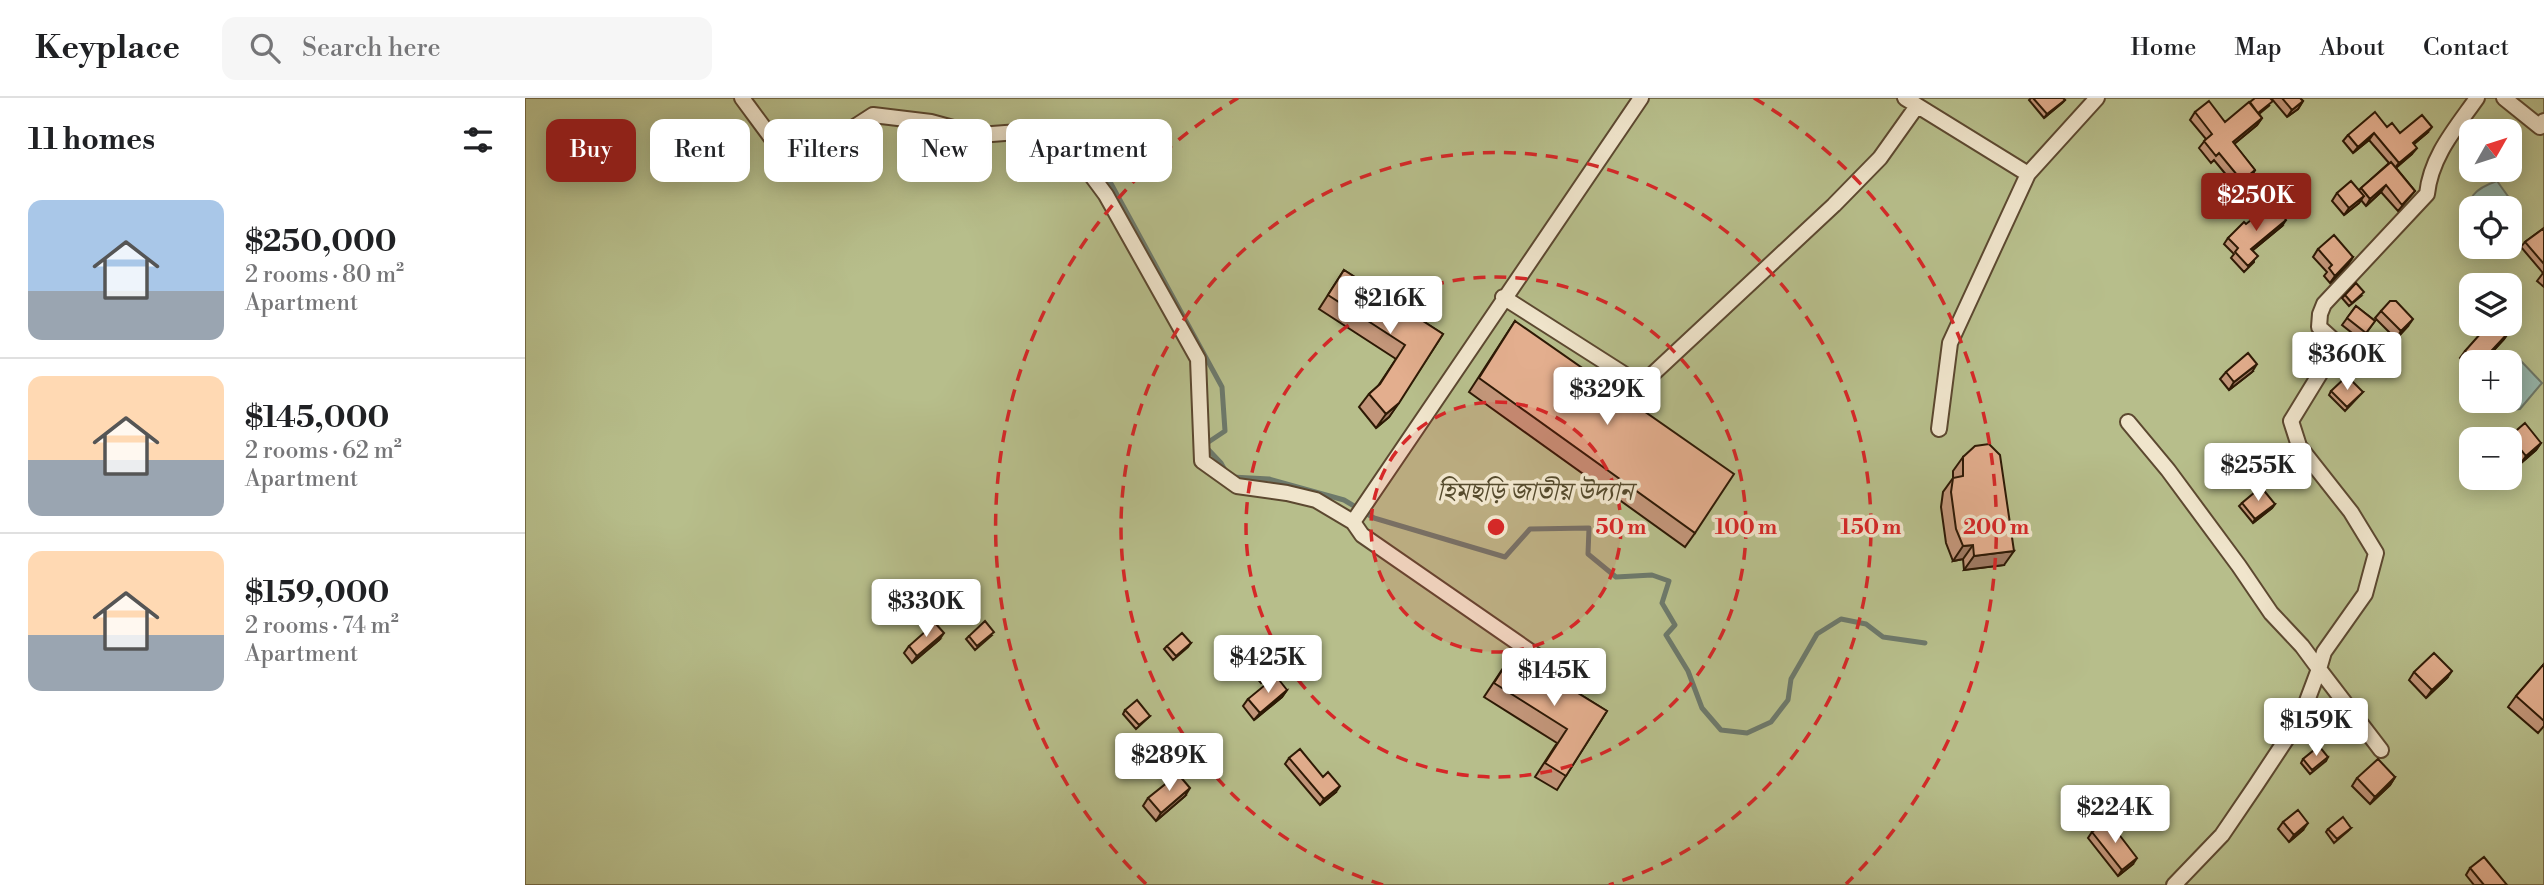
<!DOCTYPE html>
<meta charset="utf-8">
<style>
body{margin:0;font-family:"Libre Bodoni","Noto Serif Bengali",serif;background:#f6f6f6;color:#202124;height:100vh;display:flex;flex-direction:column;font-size:26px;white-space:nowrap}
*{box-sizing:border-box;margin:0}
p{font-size:23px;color:#757577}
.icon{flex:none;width:38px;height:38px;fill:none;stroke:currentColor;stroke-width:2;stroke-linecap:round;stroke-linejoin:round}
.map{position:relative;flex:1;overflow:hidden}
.panel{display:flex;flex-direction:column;background:#fff;width:525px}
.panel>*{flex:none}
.top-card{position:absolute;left:21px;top:21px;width:665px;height:63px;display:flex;gap:14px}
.needle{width:46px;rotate:51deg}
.fabs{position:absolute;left:1934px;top:21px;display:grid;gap:14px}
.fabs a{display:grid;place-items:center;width:63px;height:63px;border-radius:14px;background:#fff;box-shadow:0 4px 18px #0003;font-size:35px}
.price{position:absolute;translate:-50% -60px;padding:0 16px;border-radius:7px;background:#fff;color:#222;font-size:23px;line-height:46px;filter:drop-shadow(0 2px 4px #0008)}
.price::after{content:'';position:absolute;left:50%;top:42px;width:21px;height:16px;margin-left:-10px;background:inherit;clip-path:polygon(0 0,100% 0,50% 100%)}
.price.selected{background:#8f2418;color:#fff}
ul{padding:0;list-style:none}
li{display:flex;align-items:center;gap:21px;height:175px;padding:0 28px}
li+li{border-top:2px solid #e0e0e0}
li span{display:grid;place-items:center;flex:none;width:196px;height:140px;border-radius:14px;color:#555}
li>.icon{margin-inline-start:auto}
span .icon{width:84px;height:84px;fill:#fffc;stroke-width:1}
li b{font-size:30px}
h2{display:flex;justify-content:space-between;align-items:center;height:84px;padding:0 28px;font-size:30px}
.pill{padding:0 24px;border-radius:14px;background:#fff;box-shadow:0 4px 18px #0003;font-size:24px;line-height:63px}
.pill.selected{background:#8f2418;color:#fff}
header{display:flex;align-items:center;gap:42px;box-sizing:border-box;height:98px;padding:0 35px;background:#fff;border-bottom:2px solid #e0e0e0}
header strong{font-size:33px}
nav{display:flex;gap:38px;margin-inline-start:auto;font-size:24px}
.search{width:490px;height:63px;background:#f6f6f6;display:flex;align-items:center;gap:18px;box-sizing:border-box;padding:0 24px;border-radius:14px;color:#757577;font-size:26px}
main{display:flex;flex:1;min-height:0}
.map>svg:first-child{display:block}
</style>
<header>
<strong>Keyplace</strong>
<div class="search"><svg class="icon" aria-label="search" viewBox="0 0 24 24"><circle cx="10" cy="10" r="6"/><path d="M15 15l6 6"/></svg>Search here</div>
<nav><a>Home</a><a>Map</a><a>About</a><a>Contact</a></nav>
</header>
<main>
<section class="panel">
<h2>11 homes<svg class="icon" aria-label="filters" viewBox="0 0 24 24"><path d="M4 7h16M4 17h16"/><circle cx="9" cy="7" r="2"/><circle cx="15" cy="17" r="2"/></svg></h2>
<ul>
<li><span style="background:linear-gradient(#a9c7e8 65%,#9aa5b1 0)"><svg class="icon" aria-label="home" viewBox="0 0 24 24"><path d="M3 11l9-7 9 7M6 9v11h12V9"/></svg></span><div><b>$250,000</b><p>2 rooms · 80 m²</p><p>Apartment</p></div></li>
<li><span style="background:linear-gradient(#ffd9b3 60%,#9aa5b1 0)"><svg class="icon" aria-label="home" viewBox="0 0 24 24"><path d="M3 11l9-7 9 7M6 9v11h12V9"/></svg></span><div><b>$145,000</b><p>2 rooms · 62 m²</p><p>Apartment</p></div></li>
<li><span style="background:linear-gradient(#ffd9b3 60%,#9aa5b1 0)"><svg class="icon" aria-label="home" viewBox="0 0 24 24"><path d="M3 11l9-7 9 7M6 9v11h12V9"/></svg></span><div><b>$159,000</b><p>2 rooms · 74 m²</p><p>Apartment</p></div></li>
</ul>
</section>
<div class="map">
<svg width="2019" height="787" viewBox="0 0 2019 787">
<rect width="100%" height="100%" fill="#e8d7b0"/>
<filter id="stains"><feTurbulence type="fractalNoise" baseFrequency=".00286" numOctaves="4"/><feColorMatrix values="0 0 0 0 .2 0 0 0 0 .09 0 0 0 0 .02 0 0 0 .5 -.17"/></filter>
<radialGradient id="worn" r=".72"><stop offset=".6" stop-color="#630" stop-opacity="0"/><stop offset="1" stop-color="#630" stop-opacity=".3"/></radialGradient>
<path fill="#b7be8b" stroke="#726c48" stroke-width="2" fill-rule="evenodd" d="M0,0H2019V787H0ZM1946,33H1984V72H1946ZM1946,110H1984V149H1946ZM1946,187H1984V226H1946ZM1946,264H1984V303H1946ZM1946,341H1984V380H1946Z"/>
<path fill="#97b9af" stroke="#6d796b" stroke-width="2" d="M1972,83L1990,108L1985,117L1984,110H1946V130L1939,124C1945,99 1946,92 1972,83Z
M1995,262L2017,285L1995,311L1988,312L1980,303H1984L1985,271Z"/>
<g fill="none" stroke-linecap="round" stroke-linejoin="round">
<path stroke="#6d796b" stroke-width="5" d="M572,60L697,289L700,333L679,347L696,365L701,374
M707,379L744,381L819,402L849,420L980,459L1005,431L1064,430L1063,456L1091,479L1127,477L1144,483L1137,505L1150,527L1141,537L1163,573L1177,610L1196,632L1222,635L1246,624L1263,602L1266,581L1292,536L1316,521L1341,526L1358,539L1400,545"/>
<g stroke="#5c4830" stroke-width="18">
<path id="minor" d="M217,0L262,61L317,37L348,17L406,24L454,37L532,31L581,97L673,261L677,363L712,388L762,395L791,402L828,424L837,437L1032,572
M1380,0L1503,76L1572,0
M1979,0L2015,29L2019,23
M978,199L1116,287L1309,107L1355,60L1392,8
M1603,324L1643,372L1714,468L1746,515L1777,548L1794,571L1776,619L1731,687L1697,737L1649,787
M1414,331L1425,245L1503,76
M828,424L1116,0
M1856,652L1794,571L1799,554L1840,496L1851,455L1826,414L1774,348L1766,323L1796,274L1815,248L1794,229L1795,216L1799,206L1902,96C1906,58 1931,30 1952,0"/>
</g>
<use href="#minor" stroke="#f0e5cc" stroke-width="14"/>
</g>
<path fill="#c3967a" stroke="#2d1905" stroke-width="2" d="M1506,0H1538L1540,2L1537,5L1519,20L1504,2Z
M1746,0H1775L1778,3L1773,11L1762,19Z
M1745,7L1734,16L1737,20L1732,27L1709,46L1730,72L1725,80L1712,90L1689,62L1686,65L1674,50L1681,41L1665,22L1670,14L1700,24Z
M1862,29L1875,35H1902L1889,46L1887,56L1871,70L1890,93L1873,113L1856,94L1841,108L1836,102L1834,105L1819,117L1807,103L1812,95L1834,92L1864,65L1844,42L1828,55L1818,43L1823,37Z
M1721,126L1757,128L1728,152L1729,164L1719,174L1706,160L1709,156L1699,146L1703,140Z
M2019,130V189L2012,183L2018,175L1996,149L2000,144Z
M1793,151L1828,159L1823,166L1805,185L1799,178L1802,174L1788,159Z
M819,172L918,236L864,319L851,330L834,309L844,296L853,288L871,261L794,211Z
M1820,197L1836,198L1824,208L1817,200Z
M1831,208L1850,223L1836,242L1817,227Z
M1856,213L1883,228L1871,241L1850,220Z
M990,223L1170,435L1160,449L944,294Z
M1984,234L1979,241L1958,264H1946V271L1935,260L1940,253Z
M1701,274H1727L1704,292L1695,281Z
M1806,293L1838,294L1820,313L1804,297Z
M1985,338L2016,345L2011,352L1996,365L1984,351V341H1983Z
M1438,359L1479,467L1439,472L1438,461L1428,463L1421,445L1416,409L1418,394L1428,380V373Z
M1717,405L1750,406L1747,410L1728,425L1714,408Z
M444,538H466L450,552L441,541Z
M414,542L387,565L379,555L384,548Z
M666,545L663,549L648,562L639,551L642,548Z
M988,555L1082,613L1032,692L1010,679L1032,645L959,599Z
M724,557L751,569L746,576L736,585L719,565Z
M2019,566V628L2013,635L1983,609L1991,598Z
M1889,574L1922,580L1901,600L1884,582Z
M762,592L757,599L729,622L718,608L723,601Z
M600,612L625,618L611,631L598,616Z
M1803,659L1801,663L1785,676L1776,665L1778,661Z
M764,660L798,679L811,694L795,707L760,666Z
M1870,679L1865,687L1845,706L1827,688L1832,680Z
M660,698L631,723L618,708L623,700Z
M1758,724L1778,732L1764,744L1753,731Z
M1826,730L1823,733L1809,745L1801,734L1803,731Z
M1567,734L1608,766L1593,778L1563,740Z
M1945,770L1982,787H1949L1941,777Z"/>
<path fill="#9f7a63" stroke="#2d1905" stroke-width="2" d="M1540,2L1537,5L1519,20L1522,16Z
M1778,3L1773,11L1762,19L1767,12Z
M1737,20L1732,27L1702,52L1708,44Z
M1907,29L1902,35L1883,51L1888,45Z
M1849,35L1844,42L1828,55L1833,49Z
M1892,50L1887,56L1869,71L1874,65Z
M1730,72L1725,80L1712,90L1717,83Z
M1861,87L1856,94L1841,108L1845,101Z
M1839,98L1834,105L1819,117L1824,110Z
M1761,122L1757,128L1722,157L1726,151Z
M1828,159L1823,166L1805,185L1810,178Z
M1888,221L1883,228L1871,241L1876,233Z
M1984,234L1979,241L1958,264H1956Z
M1732,266L1727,274L1704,292L1709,284Z
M874,305L864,319L851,330L861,316Z
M2016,345L2011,352L1996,365L2001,358Z
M1750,406L1747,410L1728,425L1730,421Z
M1448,447L1438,461L1428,463L1438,448Z
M1489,453L1479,467L1439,472L1449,458Z
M419,535L414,542L387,565L392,558Z
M751,569L746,576L736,585L741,578Z
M1927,573L1922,580L1901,600L1907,592Z
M762,592L757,599L729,622L735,615Z
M1870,679L1865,687L1845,706L1850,699Z
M815,688L811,694L795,707L799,701Z
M665,690L660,698L631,723L636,715Z
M1783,725L1778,732L1764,744L1769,737Z
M1612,760L1608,766L1593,778L1597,772Z"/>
<path fill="#e3ae8e" stroke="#2d1905" stroke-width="2" d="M1508,0H1538L1540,2L1522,16Z
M1730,0H1745L1748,3L1733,15L1725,4Z
M1757,0H1775L1778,3L1767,12Z
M1684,3L1700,24L1724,4L1737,20L1708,44L1730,72L1717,83L1694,55L1691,58L1679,43L1687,36L1670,14Z
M1850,14L1862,29L1867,25L1875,35L1897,17L1907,29L1888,45L1892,50L1874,65L1849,35L1833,49L1823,37Z
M1866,64L1890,93L1877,107L1861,87L1845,101L1836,90Z
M1826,83L1839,98L1824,110L1812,95Z
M1748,105L1761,122L1726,151L1733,158L1723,168L1710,154L1713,150L1703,140L1719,124L1721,126Z
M2019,130V166L2000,144Z
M1809,137L1828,159L1810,178L1804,170L1807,167L1793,151Z
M819,172L918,236L874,305L861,316L844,296L855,286L880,247L803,197Z
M1831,185L1839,194L1827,205L1820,197Z
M1865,203H1871L1888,221L1876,233L1856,213Z
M1831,208L1850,223L1841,235L1822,220Z
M990,223L1209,376L1170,435L954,280Z
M1964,226H1975L1984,234L1956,264H1952L1940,253Z
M1723,255L1732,266L1709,284L1701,274Z
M1822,278L1838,294L1822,309L1806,293Z
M2000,325L2016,345L2001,358L1985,338Z
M1464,346L1475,357L1489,453L1449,458L1448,447L1438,448L1431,431L1426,394L1428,380L1438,378V359L1450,348Z
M1736,389L1750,406L1730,421L1717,405Z
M460,523L469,534L452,548L444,538Z
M410,525L419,535L392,558L384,548Z
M657,535L666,545L651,558L642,548Z
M735,549L751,569L741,578L724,557Z
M988,555L1082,613L1041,678L1020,665L1042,631L969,585Z
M1909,555L1927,573L1907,592L1889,574Z
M2019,566V623L1991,598Z
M751,578L762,592L735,615L723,601Z
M612,602L625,618L614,627L600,612Z
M1794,648L1803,659L1787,672L1778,661Z
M775,651L798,679L803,674L815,688L799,701L764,660Z
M1853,661L1870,679L1850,699L1832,680Z
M653,676L665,690L636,715L623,700Z
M1773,712L1783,725L1769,737L1758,724Z
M1818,719L1826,730L1812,741L1803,731Z
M1583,722L1612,760L1597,772L1567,734Z
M1959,759L1982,787H1959L1945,770Z"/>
<circle cx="971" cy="429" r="125" fill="#d62828" fill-opacity=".12"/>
<g fill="none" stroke="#d62828" stroke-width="3.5" stroke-dasharray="12 9">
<circle cx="971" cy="429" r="125"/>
<circle cx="971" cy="429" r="250"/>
<path d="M858 787A375 375 0 1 1 1084 787"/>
<path d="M621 786A500 500 0 0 1 713 0M1229 0A500 500 0 0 1 1321 786"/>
</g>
<g text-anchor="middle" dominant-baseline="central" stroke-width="7" stroke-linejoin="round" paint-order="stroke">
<g font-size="26" font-style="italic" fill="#564b2d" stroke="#f0e5cc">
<text x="1010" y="394">হিমছড়ি জাতীয় উদ্যান</text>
</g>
</g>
<circle cx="971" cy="429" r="10" fill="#d62828" stroke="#f0e5cc" stroke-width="3.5"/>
<g font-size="21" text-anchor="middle" font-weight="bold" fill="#d62828" stroke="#f0e5cc" stroke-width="7" stroke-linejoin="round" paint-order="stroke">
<text x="1096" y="436">50 m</text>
<text x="1221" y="436">100 m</text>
<text x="1346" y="436">150 m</text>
<text x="1471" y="436">200 m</text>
</g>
<rect width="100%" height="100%" filter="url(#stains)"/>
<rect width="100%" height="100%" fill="url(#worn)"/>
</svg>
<div class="fabs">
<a><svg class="needle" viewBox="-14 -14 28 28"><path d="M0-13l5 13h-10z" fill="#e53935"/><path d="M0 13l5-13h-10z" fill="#757577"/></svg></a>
<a><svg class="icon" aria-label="locate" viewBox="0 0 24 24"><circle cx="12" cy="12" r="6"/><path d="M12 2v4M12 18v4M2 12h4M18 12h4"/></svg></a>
<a><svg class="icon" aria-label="layers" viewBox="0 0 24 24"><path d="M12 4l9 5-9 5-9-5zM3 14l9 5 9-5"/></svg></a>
<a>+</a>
<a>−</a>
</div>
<b class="price selected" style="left:1731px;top:135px">$250K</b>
<b class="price" style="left:865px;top:238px">$216K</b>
<b class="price" style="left:1822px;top:294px">$360K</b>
<b class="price" style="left:1082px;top:329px">$329K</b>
<b class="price" style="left:1733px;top:405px">$255K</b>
<b class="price" style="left:401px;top:541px">$330K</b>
<b class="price" style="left:743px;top:597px">$425K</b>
<b class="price" style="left:1029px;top:610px">$145K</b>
<b class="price" style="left:1791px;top:660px">$159K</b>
<b class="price" style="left:644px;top:695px">$289K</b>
<b class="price" style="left:1590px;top:747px">$224K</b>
<div class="top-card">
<a class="pill selected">Buy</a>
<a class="pill">Rent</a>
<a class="pill">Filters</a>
<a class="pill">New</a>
<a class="pill">Apartment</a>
</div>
</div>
</main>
